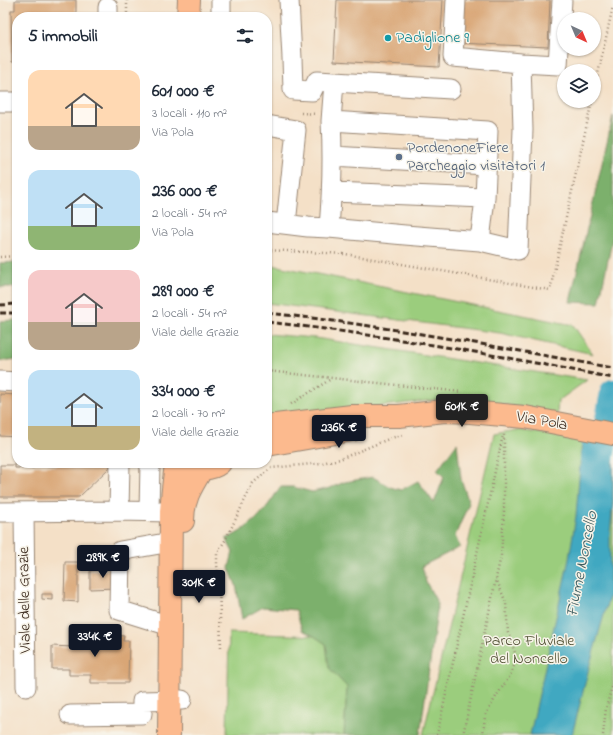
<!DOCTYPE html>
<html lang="it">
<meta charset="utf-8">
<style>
body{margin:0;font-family:"Indie Flower",sans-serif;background:#f2f2f3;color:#1f2937;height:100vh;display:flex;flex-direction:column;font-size:15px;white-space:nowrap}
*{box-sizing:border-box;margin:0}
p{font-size:13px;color:#747a83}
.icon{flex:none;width:22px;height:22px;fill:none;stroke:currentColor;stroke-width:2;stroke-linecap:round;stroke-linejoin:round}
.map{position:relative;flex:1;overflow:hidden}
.drawer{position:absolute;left:12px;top:12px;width:260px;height:456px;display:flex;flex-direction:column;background:#fff;border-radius:16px;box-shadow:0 1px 3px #0004}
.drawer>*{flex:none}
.needle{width:26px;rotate:136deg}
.buttons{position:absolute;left:557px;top:12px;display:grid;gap:8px}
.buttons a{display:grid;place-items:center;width:44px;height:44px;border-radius:50%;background:#fff;box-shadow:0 1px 3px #0004;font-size:20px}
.price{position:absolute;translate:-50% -34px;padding:0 9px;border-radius:4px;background:#111827;color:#fff;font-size:13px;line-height:26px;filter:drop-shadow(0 1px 2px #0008)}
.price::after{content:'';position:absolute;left:50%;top:24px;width:12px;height:9px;margin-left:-6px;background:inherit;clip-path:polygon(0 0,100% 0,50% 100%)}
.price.on{background:#222;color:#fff}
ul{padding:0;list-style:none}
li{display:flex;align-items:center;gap:12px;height:100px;padding:0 16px}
li span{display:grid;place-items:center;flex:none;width:112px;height:80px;border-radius:12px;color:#555}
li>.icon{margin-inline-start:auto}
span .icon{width:48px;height:48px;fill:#fffc;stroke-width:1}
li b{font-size:17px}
h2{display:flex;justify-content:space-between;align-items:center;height:48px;padding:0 16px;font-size:17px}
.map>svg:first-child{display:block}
</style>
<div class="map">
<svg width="613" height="735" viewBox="0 0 613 735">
<rect width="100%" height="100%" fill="#f7f3e8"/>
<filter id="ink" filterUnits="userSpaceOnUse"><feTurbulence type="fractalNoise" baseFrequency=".025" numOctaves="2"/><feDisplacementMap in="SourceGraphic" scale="8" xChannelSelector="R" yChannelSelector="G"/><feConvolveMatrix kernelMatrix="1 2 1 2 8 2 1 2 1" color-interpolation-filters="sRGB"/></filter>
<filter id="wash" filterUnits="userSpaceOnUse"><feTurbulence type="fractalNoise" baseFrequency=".012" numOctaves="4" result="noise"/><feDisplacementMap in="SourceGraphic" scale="16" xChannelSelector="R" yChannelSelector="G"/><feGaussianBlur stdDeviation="0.9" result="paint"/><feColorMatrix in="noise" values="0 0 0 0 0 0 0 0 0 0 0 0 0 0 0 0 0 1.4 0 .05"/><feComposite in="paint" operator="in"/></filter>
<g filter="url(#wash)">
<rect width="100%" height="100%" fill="#f4e0c7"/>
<path fill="#9bcd7d" stroke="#6b7c4e" d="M267,264L573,325L593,354L500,333L267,303Z
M267,334L315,338L587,380L558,401L557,414L501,404L435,400L291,416H267Z
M517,430L563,436L613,446V735H423L494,434Z
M229,633L351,637L344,735H227Z"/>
<path fill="#7cb06c" stroke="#5c6d45" d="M613,116V236L599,303L570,302Z
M17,262V287H0V263Z
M17,320V359L0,361V321Z
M457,443L461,479L469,503L455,536L460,547L422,566L426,582L438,604L420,735H344L347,687L329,668L326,644L314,636L302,630L296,610L263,607L242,619L236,585L229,568L233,552L226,539C232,536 239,533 245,528C260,518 271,502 280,487H293L312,492L330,488L345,482L373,477L390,487L401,490L418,481L434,503L444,477L437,470Z"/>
<path fill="#41a8c1" stroke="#3e6970" d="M582,440L613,446V502L610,533V594L590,664L572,735H530L569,559L576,516Z"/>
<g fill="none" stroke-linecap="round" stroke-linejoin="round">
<path stroke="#41a8c1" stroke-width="26" d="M601,457L613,392"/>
</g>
<g id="blocks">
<path fill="#d9a676" d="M15,0H76V17H17V62H12L11,10H15Z
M337,0H443L439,67L334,61Z
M459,0H550L548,47L457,43Z
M0,394L17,395V437L0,436Z
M57,463H109L110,467L79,497H0V465H15V468H34V466H57Z
M65,562H78V602L64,601Z
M117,569L116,588L90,589V571Z
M42,594H52V600L42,599Z
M73,632L124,636L123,641H129L128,683H91V675H69V669H52V646L72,647Z"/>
</g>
</g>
<g filter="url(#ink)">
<use href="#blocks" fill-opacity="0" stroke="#988572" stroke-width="1"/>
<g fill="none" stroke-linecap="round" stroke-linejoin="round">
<g stroke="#988572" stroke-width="21">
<path id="minor" d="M456,0L453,57L521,63
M108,7V17
M221,17V0
M334,82L451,89
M0,102H17
M267,125L296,130L286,224
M333,156L486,165
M332,192L485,198
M267,222L308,227L329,228L405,235L480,241L485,198L488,131L331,121L334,82L317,81L312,91L293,90L292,58L289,0
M329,228C332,192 333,157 331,121
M480,241L518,250L523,130L521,63L558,65L562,0
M0,381L17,382
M119,511L120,463
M0,512L119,511L171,512
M24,512L26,687
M149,512L150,463
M170,626L119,610L120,551L171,542
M70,715L142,714V701L182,700"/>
</g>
<g stroke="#988572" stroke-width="24">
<path id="major" d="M188,17L189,0
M267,426L352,416H399L445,411L470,412L525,417L613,434
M267,445L352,430
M188,465C198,470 211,470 220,463
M183,521C183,499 191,487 202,469
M169,735L171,512L173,489L176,463"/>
</g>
<path stroke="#988572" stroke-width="2.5" stroke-dasharray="1 3" stroke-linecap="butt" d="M127,0V17
M594,92L613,6
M301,113L316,114
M267,250L345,254L550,290L592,101
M0,257L17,256
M267,371L462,392
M291,404L331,379
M221,647L219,582L217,565V553L226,539L253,483L271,468L322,463L340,459L391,438L402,435
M437,735L503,435
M463,735L496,579
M483,735L485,716L497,695L510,676L517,658L508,633L506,603L496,578L501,556L504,511V432
M603,735L606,708L613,683"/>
<use href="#minor" stroke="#fff" stroke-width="19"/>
<use href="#major" stroke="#fcba8e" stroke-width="22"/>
<path stroke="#3b2a1e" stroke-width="3" stroke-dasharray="6 3" stroke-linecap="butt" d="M0,305L17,304
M0,313H17
M267,313C383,325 498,347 613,368
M267,322C383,335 498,355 613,378"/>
</g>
</g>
<circle fill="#0f9aa8" stroke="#f7f3e8" stroke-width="1.5" cx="388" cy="38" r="4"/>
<circle fill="#5c6f8a" stroke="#f7f3e8" stroke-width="1.5" cx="399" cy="157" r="4"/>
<g text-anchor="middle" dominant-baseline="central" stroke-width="3" stroke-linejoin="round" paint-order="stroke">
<g font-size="16" fill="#0d838f" stroke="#f7f3e8" text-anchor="start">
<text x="396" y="38">Padiglione 9</text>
</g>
<g font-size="16" fill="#4e5e75" stroke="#f7f3e8" text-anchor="start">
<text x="407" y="148">PordenoneFiere<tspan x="407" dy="18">Parcheggio visitatori 1</tspan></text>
</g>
<g font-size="16" fill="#3b2a1e" stroke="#f7f3e8">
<text transform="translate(542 421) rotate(10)">Via Pola</text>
<text transform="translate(25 600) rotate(-91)">Viale delle Grazie</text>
</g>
<g font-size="16" fill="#535336" stroke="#f7f3e8">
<text x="529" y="641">Parco Fluviale<tspan x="529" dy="18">del Noncello</tspan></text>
</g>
<g font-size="17" font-style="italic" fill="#3d5c5f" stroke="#f7f3e8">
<text transform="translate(582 564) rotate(-79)">Fiume Noncello</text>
</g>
</g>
</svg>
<div class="buttons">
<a><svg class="needle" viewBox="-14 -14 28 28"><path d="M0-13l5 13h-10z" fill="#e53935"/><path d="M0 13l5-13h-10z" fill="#747a83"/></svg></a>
<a><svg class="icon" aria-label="layers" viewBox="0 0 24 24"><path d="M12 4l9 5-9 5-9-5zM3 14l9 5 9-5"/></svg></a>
</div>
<b class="price on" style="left:462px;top:428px">601K €</b>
<b class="price" style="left:339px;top:449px">236K €</b>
<b class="price" style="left:103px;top:579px">289K €</b>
<b class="price" style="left:199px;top:604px">301K €</b>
<b class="price" style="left:95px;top:658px">334K €</b>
<section class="drawer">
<h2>5 immobili<svg class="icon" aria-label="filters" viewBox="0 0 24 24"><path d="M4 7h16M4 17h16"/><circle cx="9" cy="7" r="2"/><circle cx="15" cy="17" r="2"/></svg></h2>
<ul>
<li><span style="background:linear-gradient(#ffd9b3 70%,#b9a48a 0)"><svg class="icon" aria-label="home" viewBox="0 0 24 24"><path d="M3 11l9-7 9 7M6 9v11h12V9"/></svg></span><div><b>601 000 €</b><p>3 locali · 110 m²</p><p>Via Pola</p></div></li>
<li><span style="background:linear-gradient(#bfe0f5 70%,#8fb573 0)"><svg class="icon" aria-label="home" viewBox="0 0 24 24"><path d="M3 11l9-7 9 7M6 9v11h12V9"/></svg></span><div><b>236 000 €</b><p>2 locali · 54 m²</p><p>Via Pola</p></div></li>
<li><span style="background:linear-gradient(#f6c9c9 65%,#b9a48a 0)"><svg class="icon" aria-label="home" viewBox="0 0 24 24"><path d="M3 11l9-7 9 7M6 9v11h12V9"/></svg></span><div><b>289 000 €</b><p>2 locali · 54 m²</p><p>Viale delle Grazie</p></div></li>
<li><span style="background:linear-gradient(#bfe0f5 70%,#c2b280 0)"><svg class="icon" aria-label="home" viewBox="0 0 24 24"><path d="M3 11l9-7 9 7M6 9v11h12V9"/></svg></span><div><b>334 000 €</b><p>2 locali · 70 m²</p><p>Viale delle Grazie</p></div></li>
</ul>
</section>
</div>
